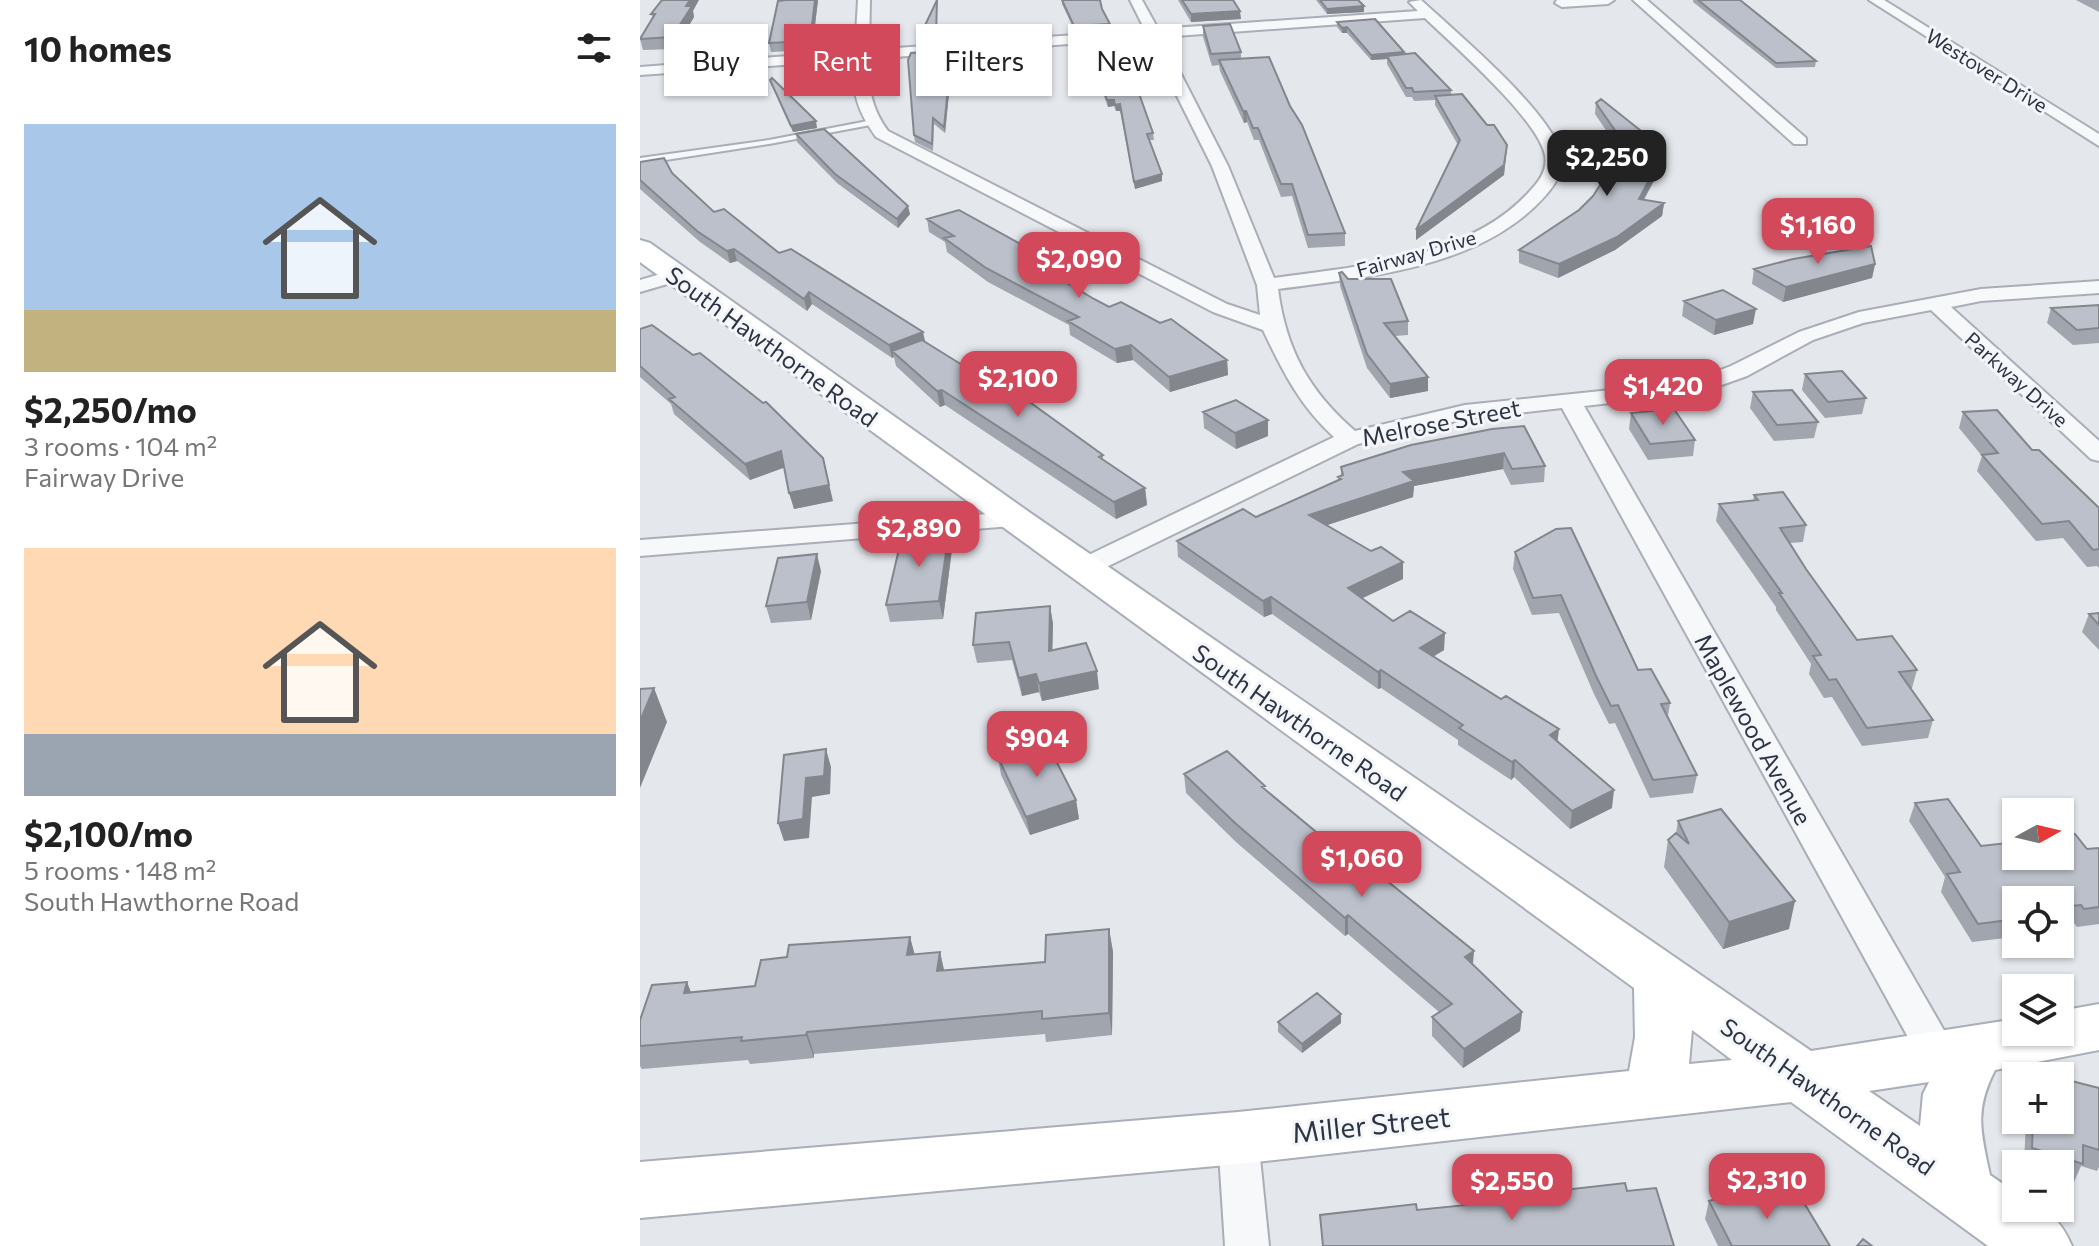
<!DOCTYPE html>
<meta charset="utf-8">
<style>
body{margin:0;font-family:Commissioner,sans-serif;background:#f6f6f6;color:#222;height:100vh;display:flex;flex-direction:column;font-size:30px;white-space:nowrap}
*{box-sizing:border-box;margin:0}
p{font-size:26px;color:#767676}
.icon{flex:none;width:44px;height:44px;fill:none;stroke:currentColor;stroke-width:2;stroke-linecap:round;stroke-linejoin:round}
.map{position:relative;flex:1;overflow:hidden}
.panel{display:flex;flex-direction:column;background:#fff;width:640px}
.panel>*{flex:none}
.hud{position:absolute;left:24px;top:24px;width:760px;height:72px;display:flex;gap:16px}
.needle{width:52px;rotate:82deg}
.controls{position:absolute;left:1362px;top:798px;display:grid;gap:16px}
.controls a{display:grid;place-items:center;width:72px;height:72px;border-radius:0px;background:#fff;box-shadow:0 2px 6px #0004;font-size:40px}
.price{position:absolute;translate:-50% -68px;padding:0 18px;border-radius:16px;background:#d1495b;color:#fff;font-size:26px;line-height:52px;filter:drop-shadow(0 2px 4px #0008)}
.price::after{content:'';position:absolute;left:50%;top:48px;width:24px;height:18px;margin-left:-12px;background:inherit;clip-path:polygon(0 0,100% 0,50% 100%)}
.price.selected{background:#222;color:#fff}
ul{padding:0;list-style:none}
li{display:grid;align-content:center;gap:16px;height:424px;padding:0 24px}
li span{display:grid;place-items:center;height:248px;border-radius:0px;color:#555}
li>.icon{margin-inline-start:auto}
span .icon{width:144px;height:144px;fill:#fffc;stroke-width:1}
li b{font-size:34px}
h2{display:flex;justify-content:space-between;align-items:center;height:96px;padding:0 24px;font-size:34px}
.chip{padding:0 28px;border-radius:0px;background:#fff;box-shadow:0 2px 6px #0004;font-size:28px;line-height:72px}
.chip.selected{background:#d1495b;color:#fff}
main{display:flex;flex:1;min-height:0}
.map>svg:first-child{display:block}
</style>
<main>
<section class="panel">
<h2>10 homes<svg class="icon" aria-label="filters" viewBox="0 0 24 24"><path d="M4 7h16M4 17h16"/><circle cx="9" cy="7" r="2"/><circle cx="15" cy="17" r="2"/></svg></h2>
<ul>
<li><span style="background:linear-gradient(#a9c7e8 75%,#c2b280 0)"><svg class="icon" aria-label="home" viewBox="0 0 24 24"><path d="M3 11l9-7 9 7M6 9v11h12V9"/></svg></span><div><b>$2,250/mo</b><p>3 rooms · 104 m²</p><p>Fairway Drive</p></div></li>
<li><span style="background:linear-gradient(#ffd9b3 75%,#9aa5b1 0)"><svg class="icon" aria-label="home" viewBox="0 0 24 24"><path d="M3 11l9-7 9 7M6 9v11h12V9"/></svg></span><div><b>$2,100/mo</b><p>5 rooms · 148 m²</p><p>South Hawthorne Road</p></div></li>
</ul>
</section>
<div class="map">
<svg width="1459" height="1246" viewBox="0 0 1459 1246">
<rect width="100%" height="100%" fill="#e4e7ec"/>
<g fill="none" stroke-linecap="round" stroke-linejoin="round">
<g stroke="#a9aeb7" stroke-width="4">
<path id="service" d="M233,120L237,122L236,124L129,144L0,164V158L129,140Z"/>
</g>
<g stroke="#a9aeb7" stroke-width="4">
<path id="minor" d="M218,0H230L229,50L505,30L490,0H502L518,29L778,11L769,2L781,0C819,35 903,105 921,151C927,167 916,183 906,195C842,268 728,277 638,289C646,350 669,391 715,431L825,405L1048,382L1091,366L1159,332L1219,312L1341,289L1459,281V293L1341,301L1311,307L1459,441V461L1451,459L1291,310L1223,323L1173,340L1107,376L1059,393L944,406L1313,1046L1318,1057L1313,1068L1299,1073L1285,1068L922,408L825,419L718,444L452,574H434L430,568L434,562L694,437C660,406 643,372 623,330L573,312L236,137C217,110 212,93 214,60L0,75V67L215,51ZM785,18C814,46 897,118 905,155C908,170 899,182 889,192C829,259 718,266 634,278L588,166L522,37ZM508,38L572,166L617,285L620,315L587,304L248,131C231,108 228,87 229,59Z
M917,0H974L968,4L922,7L915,3Z
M993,0H1007L1166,138V144H1154Z
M1229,0H1244L1459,134V146Z
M34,270L41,272L44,276L41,280L0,292V280Z
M375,512L384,515L388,520L384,525L0,556V540Z
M598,1120L612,1126L618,1138L629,1246H585L578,1138L584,1126Z"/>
</g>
<g stroke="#a9aeb7" stroke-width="4">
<path id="secondary" d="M0,240L10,243L389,512L1171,1051L1376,1019V1032H1420V1011L1459,1004V1050L1355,1070C1334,1111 1341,1132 1350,1175L1376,1193V1208C1408,1208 1419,1217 1432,1246H1348L1151,1102L598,1164L0,1218V1162L598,1112L989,1071L995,1037L994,988L0,262ZM1052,1030L1092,1060L1049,1064ZM1289,1082L1283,1094L1280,1126L1229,1091Z"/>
</g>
<use href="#service" fill="#f7f8fa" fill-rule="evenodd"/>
<use href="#minor" fill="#f7f8fa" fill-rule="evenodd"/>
<use href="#secondary" fill="#fff" fill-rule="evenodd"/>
</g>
<path fill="#a1a5ae" d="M146,0H178L172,50L131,52L129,43Z
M422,0L462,9L470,24V30L435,32L422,4Z
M538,0H593L601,19L551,22Z
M676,0H718L724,12L687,14Z
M1053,0H1100L1176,61L1175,67L1136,68L1053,2Z
M1436,0H1459V12Z
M53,11L54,17L35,49L3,50L0,39L13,18L11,14Z
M697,22L764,54L811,90V95L847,125L867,145L864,175L776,240V230L818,145L795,105V100L774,101L772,97H766L747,64V59L731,60L707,33H702L697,27Z
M563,26L601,52V59L650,106L705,233V246L668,248L652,196L641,197L619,140H614L607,122L604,123L580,71L579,65L572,66L563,37Z
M445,40L513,133L514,140H509L522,181L495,189L480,111H476L474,106L468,107L446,46Z
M295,51V78L310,84L305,133L294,124L293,151L275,142L274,135Z
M130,80L177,128L153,132L132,86Z
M956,103L1024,162L1004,200L1024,203L1022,216L975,250L918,278L879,263V250L939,210L953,196L967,174V154H982L955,114Z
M156,134L270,214L258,228L197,183L157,142Z
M0,162L32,173L74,212L348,381L388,400L463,455V460L505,488L507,505L476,519L305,405L300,407L256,366L254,357L252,358L172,304L167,311L97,261L90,263L60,242L0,189Z
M287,219L402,256L404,269L454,299L587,360L588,375L530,392L493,360L477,363L430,335L429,325L348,282L307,252L305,242L289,232Z
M1235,264L1232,278L1143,302L1112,284L1114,269Z
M699,273L768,321V335L755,336L788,377V391L750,398L727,368L700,286Z
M1044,301L1113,324L1074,335L1042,316Z
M1459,305V343L1433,345L1407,323L1411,308Z
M0,329L193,501L154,509L144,467L110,480L34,414L31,404L0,377Z
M1165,374L1226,398L1222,414L1185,418L1162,390Z
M1113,392L1178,422L1174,438L1134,441L1110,408Z
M563,412L628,420V436L596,449L564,428Z
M1323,412L1392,450L1459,508V568L1457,566L1447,567L1423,538L1396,541L1337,471L1342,456L1319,428Z
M991,413L1055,440L1053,456L1008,460L989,429Z
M852,429L905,466L904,482L871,485L863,469L774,486L773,497L687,525L731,551L763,562V579L722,598L753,621L804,650L793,657L918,741L972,808L930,829L874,777L871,780L818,745V740L741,688L738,689L632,614L624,617L538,557L537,541L616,517L698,480V477L701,476V467Z
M1114,495L1166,525L1163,542L1150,543L1166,569L1217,640L1277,670L1272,688H1270L1293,720L1288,738L1222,746L1192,697L1184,698L1169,674L1171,664L1136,610V607L1076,521L1079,504L1113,501Z
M916,529L998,670L1030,703L1028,716L1057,775L1053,793L1010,798L975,723L969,724L954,694L919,613L892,615L873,569L875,552Z
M309,532L312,549L303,619L250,622L246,605Z
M181,571L171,620L131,623L126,606Z
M410,606L413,624L412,650L459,689L402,701L399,692L382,696L372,660L337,663L333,645Z
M1459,613V650L1442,632L1449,614Z
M358,757L436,800L439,819L390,835L361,775Z
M544,774L625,790L704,855L834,951L833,964L882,1012L880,1031L823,1068L792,1036V1017L799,1012L708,934L705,936L596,842L546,793Z
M1275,803L1341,846L1447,849L1459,848V924L1437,927L1434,923L1420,925V900H1376V932L1374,937L1332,942L1301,892L1305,877L1269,821Z
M1038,821L1149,929L1083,949L1024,867L1028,840L1036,833Z
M469,929L473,952L472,1035L406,1042L405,1034L174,1054V1058L110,1064L108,1060L2,1069L0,1066V1020L51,992L115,986L147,957L270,937L274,954L300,952L304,970L405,962Z
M701,1014V1023L662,1053L638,1032V1022Z
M1459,1088V1167L1457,1171L1441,1166L1434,1182L1420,1178V1164H1384L1386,1120H1420Z
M1069,1201L1124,1203L1190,1246H1078L1065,1219Z"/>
<path fill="#83868d" d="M50,0H59L53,11L54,17L35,49L32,37Z
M175,0H178L172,50L170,41Z
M297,0V42L280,43L279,38Z
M724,6V12L687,14V9Z
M600,11L601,19L551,22V14Z
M707,27V33H702V28Z
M764,52V58L747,56V59L731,60V55Z
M309,78L310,84L305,133L304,127Z
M467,100H474V106L468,107Z
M480,104V111H476L475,105Z
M603,111H606L607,122L604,123Z
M176,121L177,128L153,132L151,126Z
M867,145L864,175L776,240V230Z
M1025,150L1024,162L997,211L999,199Z
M522,174V181L495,189L494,182Z
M1024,203L1022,216L975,250L918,278L919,264Z
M268,206L270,214L258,228L257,219Z
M94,249L97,261L90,263L87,251Z
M402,256L404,269L389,260Z
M1235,264L1232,278L1143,302L1146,287Z
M169,292L172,304L167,311L164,299Z
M1116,309L1113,324L1074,335L1076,320Z
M283,332L286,345L252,351L254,357L252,358L249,345Z
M491,345L493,360L477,363L475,349Z
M587,360L588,375L530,392L529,377Z
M788,377V391L750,398V384Z
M302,390L305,405L300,407L297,391Z
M628,420V436L596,449L595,433Z
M141,451L146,467L110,480L105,464Z
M864,453L863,469L774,486L773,497L669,531V515L763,472Z
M183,458L193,501L154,509L149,493Z
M505,488L507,505L476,519L474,502Z
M309,532L312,549L303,619L299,601Z
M177,554L181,571L171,620L167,602Z
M763,562V579L708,605V588Z
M631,597L632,614L624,617L623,601Z
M410,606L413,624L412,669L409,651Z
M805,633L804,650L779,665L780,648Z
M741,670V688L738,689V672Z
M457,671L459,689L402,701L399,683Z
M396,674L399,692L382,696L379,678Z
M14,688L27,722L0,788V721Z
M919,729L917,746L910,735Z
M186,749L191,767L190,794L172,797L169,838L144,841L138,823Z
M875,760L874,777L871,780L872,762Z
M974,790L972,808L930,829L932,811Z
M436,800L439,819L390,835L386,817Z
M1155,901L1149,929L1083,949L1089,922Z
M708,915V934L705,936V918Z
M469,929L473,952L472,1035L469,1013Z
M270,937L276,959L267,955Z
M834,951L832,970L825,957Z
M300,952L305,975L297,971Z
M47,982L56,1005L44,993Z
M882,1012L880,1031L823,1068L824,1049Z
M701,1014V1023L662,1053V1044Z
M167,1032L174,1054V1058L166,1035Z"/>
<path fill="#bbc0ca" stroke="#83868d" stroke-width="2" d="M22,0H50L46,6H52L32,37L0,39L15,14H11Z
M146,0H175L170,41L129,43L138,1Z
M297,0L296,36L279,38Z
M422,0H460L462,9L470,24L434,26Z
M542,0H593L600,11L551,14Z
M680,0H718L724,6L687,9Z
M1058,0H1100L1176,61L1136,63Z
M735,19L764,52L731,55L707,27L702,28L697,22Z
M590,24L601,52L571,54L563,26Z
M476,38L483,54H485L513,133L507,134L522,174L494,182L480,104L475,105L474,100H467L445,40Z
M295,51L294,79L309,78L304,127L293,118L292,144L274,135L268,60L271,53Z
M775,53L811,90L774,92L772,88H766L747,56Z
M629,57L650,106L662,125L705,233L668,235L652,184H641L618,128H613L606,111H603L579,60Z
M132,78L176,121L151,126L130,80Z
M822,94L847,125H854L867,145L864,165L776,230L820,140L795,96Z
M961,99L1025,150L999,199L1024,203L977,237L919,264L879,250L939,210L953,196L969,171L967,154L992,155L956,103Z
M184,129L268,206L257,219L195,174L156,134Z
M24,158L32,173L74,212L84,209L139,253L151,249L283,332L249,345L169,292L164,299L94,249L87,251L57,231L0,180V162Z
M319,210L402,256L389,260L454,299L469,307L481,302L520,323L531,319L587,360L529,377L491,345L475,349L428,321L439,317L346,268L304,238L314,236L287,219Z
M1231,246L1235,264L1146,287L1114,269L1153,259Z
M702,272L708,279H751L768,321L744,323L788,377L750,384L727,354L699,273Z
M1083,290L1116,309L1076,320L1044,301Z
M1459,305V328L1437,330L1411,308Z
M12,325L53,355L60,353L123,403L126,402L183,458L189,485L149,493L141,451L105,464L29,399L35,397L0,366V329Z
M282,340L348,381L362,375L386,393L380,395L463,455L459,457L505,488L474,502L302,390L297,391L252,351Z
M1202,371L1226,398L1188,402L1165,374Z
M1152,390L1178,422L1137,425L1113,392Z
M596,400L628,420L595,433L563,412Z
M1034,409L1055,440L1010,444L991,413Z
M1357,410L1392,450H1399L1459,508V549L1453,550L1429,521L1402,524L1342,455L1358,453L1323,412Z
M884,426L905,466L872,469L864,453L763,472L774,481L669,515L731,551L741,547L763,562L708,588L753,621L770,611L805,633L780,648L861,699L866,696L919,729L910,735L974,790L932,811L875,760L872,762L819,728L823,725L741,670L738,672L631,597L623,601L537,541L603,509L616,517L701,479L698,477L703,475L701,467L771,445L852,429Z
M1143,492L1166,525L1140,528L1166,569L1217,640L1252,636L1277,670L1259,672L1293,720L1227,728L1196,679L1189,680L1173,656L1181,655L1139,593H1142L1079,504L1118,500L1114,495Z
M931,528L998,670L1011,669L1030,703L1021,704L1057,775L1013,780L978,705L971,706L956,676L921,595L893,598L875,552L916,529Z
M309,532L299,601L246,605L262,536Z
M177,554L167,602L126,606L138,558Z
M410,606L409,651L446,643L457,671L399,683L396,674L379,678L369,642L333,645L336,613Z
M1459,613V625L1449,614Z
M14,688L0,721V689Z
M406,741L436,800L386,817L358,757Z
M186,749L184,776L166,778L163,819L138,823L144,755Z
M587,751L625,786L622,787L704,855L710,851L834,951L825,957L882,1012L824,1049L792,1017L812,1004L708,915L705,918L595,823L544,774Z
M1308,799L1341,846L1376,842V856H1420V836L1435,834L1447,849L1459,848V907L1444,909L1441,905L1420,907V900H1376V919L1338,924L1307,874L1320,872L1275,803Z
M1081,809L1155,901L1089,922L1028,840L1036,833L1049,844L1038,821Z
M469,929V1013L402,1019V1011L167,1032L166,1035L101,1041L102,1037L0,1046V1020L12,985L47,982L44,993L115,986L121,960L147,957L149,945L270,937L267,955L300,952L297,971L405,962L406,935Z
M677,993L701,1014L662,1044L638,1022Z
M1396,1072L1411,1076H1396Z
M1420,1078L1459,1088V1150L1443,1145V1164L1392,1148L1393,1120H1420Z
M985,1183L987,1191L1016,1188L1034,1246H683L680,1215L776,1204L777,1210L925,1195L923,1190Z
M1116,1188L1124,1203L1158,1193L1190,1246H1092L1069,1201Z
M1223,1239L1232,1246H1217Z"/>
<g text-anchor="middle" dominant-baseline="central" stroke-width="6" stroke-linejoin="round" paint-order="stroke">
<g font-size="20" fill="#2b3445" stroke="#f4f6f9">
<text transform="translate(1347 70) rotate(32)">Westover Drive</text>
<text transform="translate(776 253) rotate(-16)">Fairway Drive</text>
<text transform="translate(1377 379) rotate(42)">Parkway Drive</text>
</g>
<g font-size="24" fill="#2b3445" stroke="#f4f6f9">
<text transform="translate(132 346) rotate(36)">South Hawthorne Road</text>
<text transform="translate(801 422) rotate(-11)">Melrose Street</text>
<text transform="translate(660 722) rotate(35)">South Hawthorne Road</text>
<text transform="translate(1114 729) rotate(61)">Maplewood Avenue</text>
<text transform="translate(1188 1096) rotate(35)">South Hawthorne Road</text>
</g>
<g font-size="28" fill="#2b3445" stroke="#f4f6f9">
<text transform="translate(731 1124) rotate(-6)">Miller Street</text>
</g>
</g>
</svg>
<div class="controls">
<a><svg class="needle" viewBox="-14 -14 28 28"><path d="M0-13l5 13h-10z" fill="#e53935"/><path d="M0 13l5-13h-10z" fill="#767676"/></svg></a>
<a><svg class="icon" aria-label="locate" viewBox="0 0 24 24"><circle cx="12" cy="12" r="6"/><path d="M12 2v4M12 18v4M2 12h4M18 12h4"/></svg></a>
<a><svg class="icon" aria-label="layers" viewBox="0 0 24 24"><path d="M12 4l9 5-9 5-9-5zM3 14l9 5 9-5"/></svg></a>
<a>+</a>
<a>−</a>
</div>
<b class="price selected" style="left:967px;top:198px">$2,250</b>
<b class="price" style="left:1178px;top:266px">$1,160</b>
<b class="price" style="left:439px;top:300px">$2,090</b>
<b class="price" style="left:378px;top:419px">$2,100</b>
<b class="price" style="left:1023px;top:427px">$1,420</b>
<b class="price" style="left:279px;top:569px">$2,890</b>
<b class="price" style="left:397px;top:779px">$904</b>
<b class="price" style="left:722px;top:899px">$1,060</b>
<b class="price" style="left:1127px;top:1221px">$2,310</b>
<b class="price" style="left:872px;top:1222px">$2,550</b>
<div class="hud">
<a class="chip">Buy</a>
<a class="chip selected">Rent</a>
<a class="chip">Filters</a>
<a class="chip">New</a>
</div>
</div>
</main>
